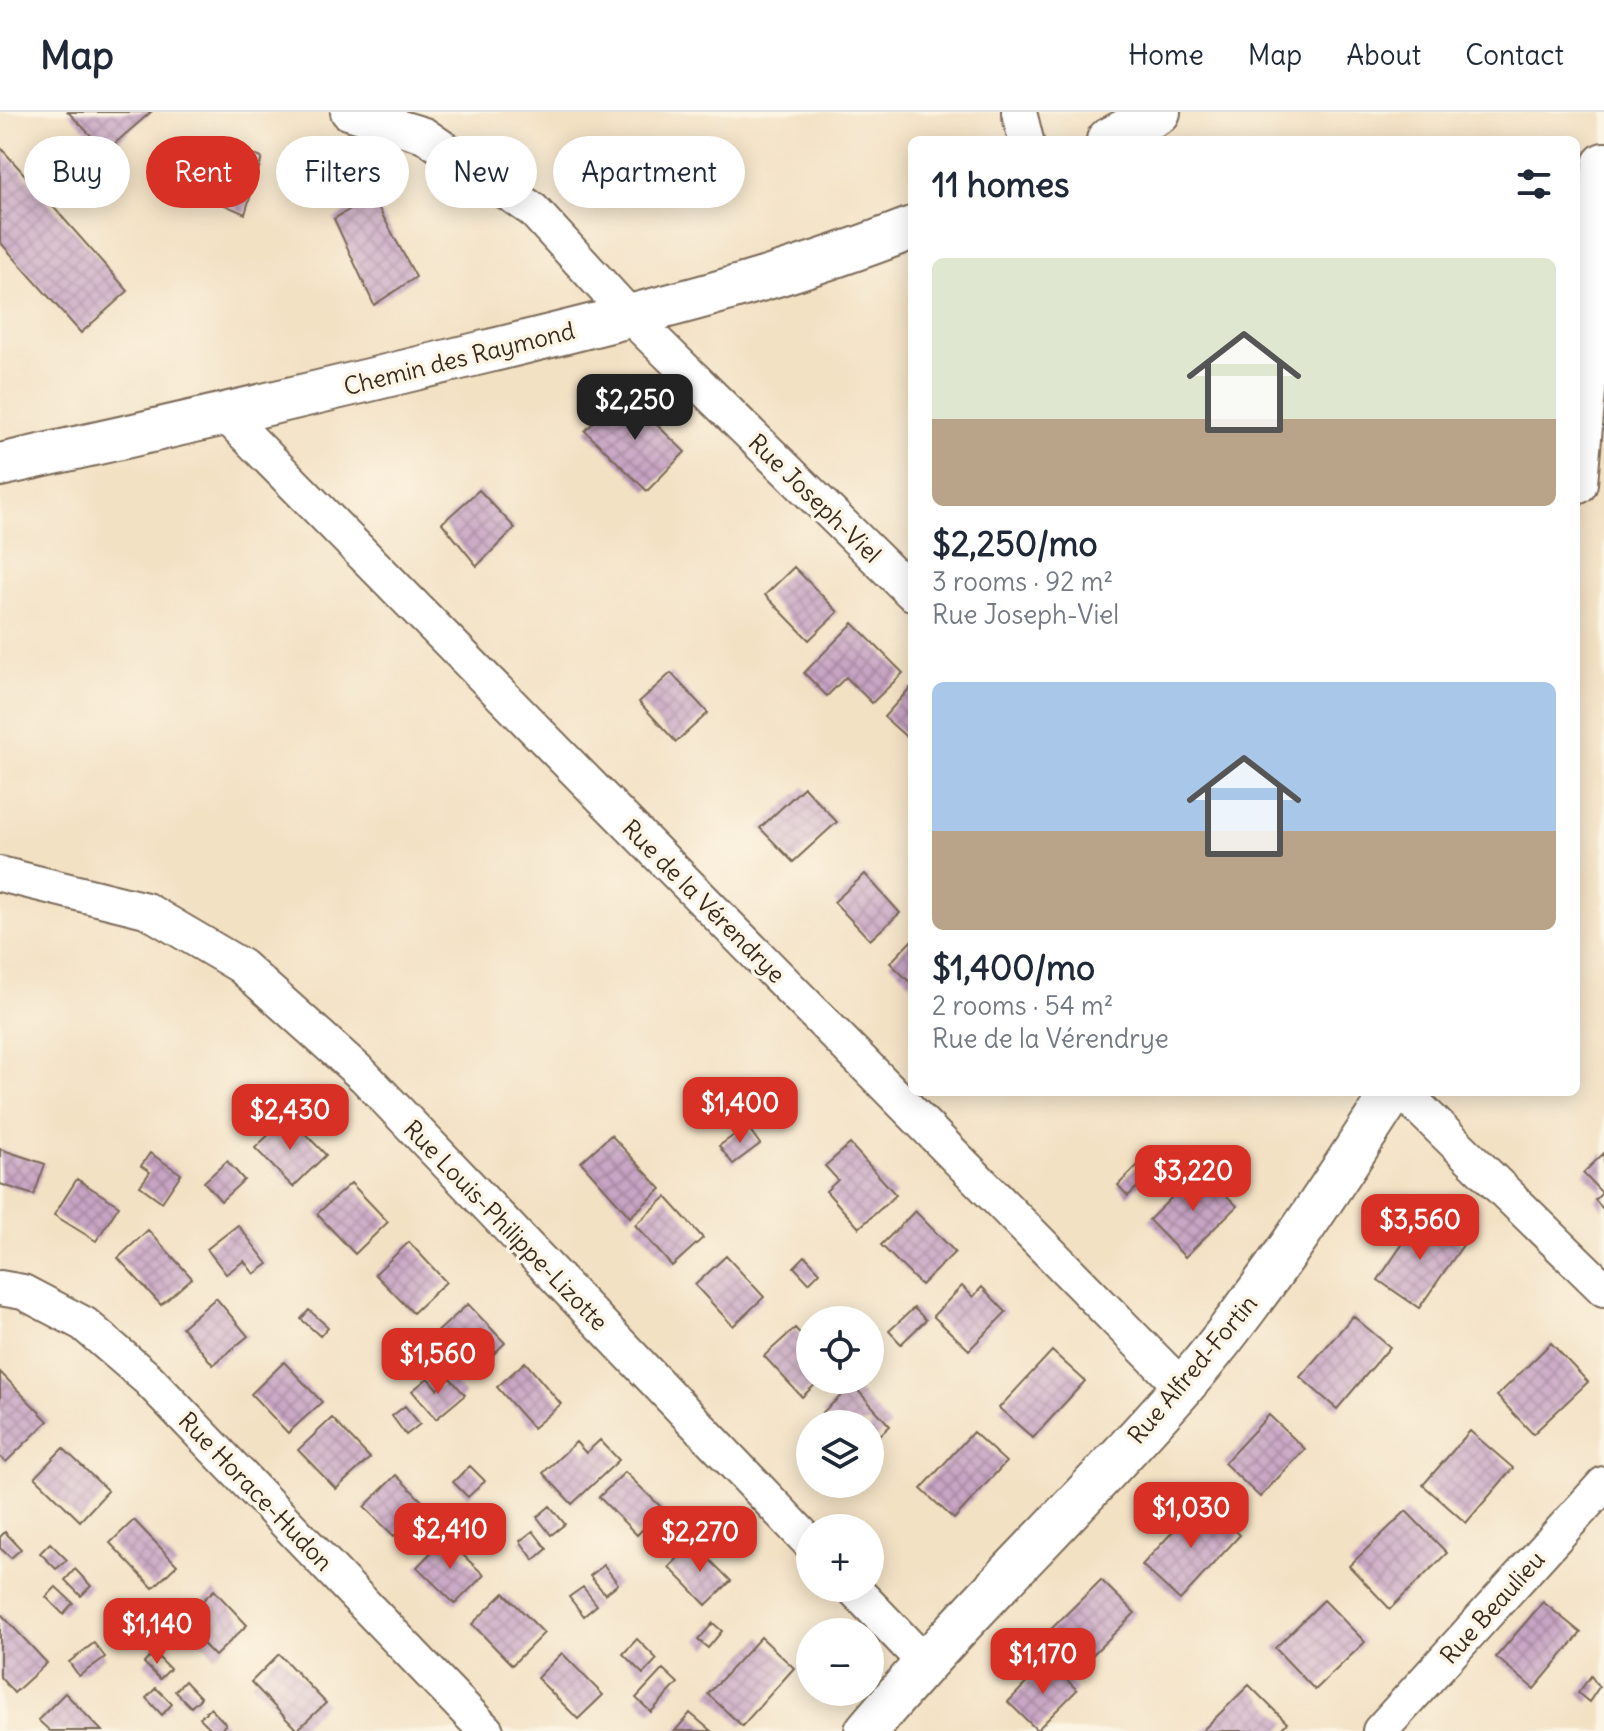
<!DOCTYPE html>
<meta charset="utf-8">
<style>
body{margin:0;font-family:Delius,sans-serif;background:#f6f6f7;color:#1f2937;height:100vh;display:flex;flex-direction:column;font-size:30px;white-space:nowrap}
*{box-sizing:border-box;margin:0}
p{font-size:26px;color:#747a83}
.icon{flex:none;width:44px;height:44px;fill:none;stroke:currentColor;stroke-width:2;stroke-linecap:round;stroke-linejoin:round}
.map{position:relative;flex:1;overflow:hidden}
.side{position:absolute;left:908px;top:24px;width:672px;height:960px;display:flex;flex-direction:column;background:#fff;border-radius:12px;box-shadow:0 4px 20px #0003}
.side>*{flex:none}
.hud{position:absolute;left:24px;top:24px;width:760px;height:72px;display:flex;gap:16px}
.controls{position:absolute;left:796px;top:1194px;display:grid;gap:16px}
.controls a{display:grid;place-items:center;width:88px;height:88px;border-radius:50%;background:#fff;box-shadow:0 4px 20px #0003;font-size:40px}
.price{position:absolute;translate:-50% -68px;padding:0 18px;border-radius:16px;background:#d93025;color:#fff;font-size:26px;line-height:52px;filter:drop-shadow(0 2px 4px #0008)}
.price::after{content:'';position:absolute;left:50%;top:48px;width:24px;height:18px;margin-left:-12px;background:inherit;clip-path:polygon(0 0,100% 0,50% 100%)}
.price.on{background:#222;color:#fff}
ul{padding:0;list-style:none}
li{display:grid;align-content:center;gap:16px;height:424px;padding:0 24px}
li span{display:grid;place-items:center;height:248px;border-radius:12px;color:#555}
li>.icon{margin-inline-start:auto}
span .icon{width:144px;height:144px;fill:#fffc;stroke-width:1}
li b{font-size:34px}
h2{display:flex;justify-content:space-between;align-items:center;height:96px;padding:0 24px;font-size:34px}
.pill{padding:0 28px;border-radius:36px;background:#fff;box-shadow:0 4px 20px #0003;font-size:28px;line-height:72px}
.pill.on{background:#d93025;color:#fff}
header{display:flex;align-items:center;gap:48px;box-sizing:border-box;height:112px;padding:0 40px;background:#fff;border-bottom:2px solid #e0e1e3}
header strong{font-size:38px}
nav{display:flex;gap:44px;margin-inline-start:auto;font-size:28px}
.map>svg:first-child{display:block}
</style>
<header>
<strong>Map</strong>
<nav><a>Home</a><a>Map</a><a>About</a><a>Contact</a></nav>
</header>
<div class="map">
<svg width="1604" height="1619" viewBox="0 0 1604 1619">
<defs>
<pattern id="building-cross-hatch" width="8" height="8" patternUnits="userSpaceOnUse" patternTransform="scale(2)"><rect width="8" height="8" fill="#c8a4c5"/><path d="M0 0l8 8M0 8l8-8" fill="none" stroke="#a4869f"/></pattern>
</defs>
<rect width="100%" height="100%" fill="#fcf5e5"/>
<filter id="ink" filterUnits="userSpaceOnUse"><feTurbulence type="fractalNoise" baseFrequency=".0125" numOctaves="2"/><feDisplacementMap in="SourceGraphic" scale="16" xChannelSelector="R" yChannelSelector="G"/><feConvolveMatrix kernelMatrix="1 2 1 2 8 2 1 2 1" color-interpolation-filters="sRGB"/></filter>
<filter id="wash" filterUnits="userSpaceOnUse"><feTurbulence type="fractalNoise" baseFrequency=".006" numOctaves="4" result="noise"/><feDisplacementMap in="SourceGraphic" scale="32" xChannelSelector="R" yChannelSelector="G"/><feGaussianBlur stdDeviation="1.8" result="paint"/><feColorMatrix in="noise" values="0 0 0 0 0 0 0 0 0 0 0 0 0 0 0 0 0 1.4 0 .05"/><feComposite in="paint" operator="in"/></filter>
<g filter="url(#wash)">
<rect width="100%" height="100%" fill="#f3e1c4"/>
<g id="blocks">
<path fill="url(#building-cross-hatch)" d="M68,0H151L106,39Z
M208,25L262,46L245,102L186,76Z
M0,35L128,179L81,221L0,130Z
M372,84L416,165L374,193L334,107Z
M623,280L685,340L647,379L585,319Z
M479,378L515,416L477,454L442,411Z
M794,455L838,500L809,528L765,483Z
M853,511L903,561L872,591L846,565L827,584L804,561Z
M671,561L708,601L676,630L639,590Z
M910,576L912,577V630L884,605Z
M804,675L837,710L793,750L760,716Z
M865,762L900,801L870,828L834,790Z
M912,828V872L890,851Z
M288,1004L326,1043L293,1075L255,1036Z
M747,1014L760,1032L733,1052L719,1034Z
M611,1023L661,1077L630,1105L581,1050Z
M850,1032L896,1083L859,1116L826,1079L838,1068L825,1054Z
M0,1037L45,1052L34,1083L0,1072Z
M150,1041L181,1062L162,1090L140,1074L150,1060L141,1054Z
M1604,1041V1098L1595,1088L1602,1081L1583,1061Z
M227,1049L244,1068L221,1089L204,1070Z
M1140,1051L1151,1062L1128,1084L1118,1073Z
M1200,1057L1237,1094L1185,1145L1149,1108Z
M77,1067L119,1094L96,1129L54,1103Z
M351,1071L388,1110L355,1142L317,1102Z
M666,1085L703,1126L672,1154L635,1113Z
M915,1099L955,1140L921,1173L881,1133Z
M1421,1105L1463,1133L1419,1196L1378,1168Z
M238,1113L268,1152L254,1162L244,1149L226,1162L207,1137Z
M148,1118L192,1166L161,1193L118,1146Z
M409,1130L446,1170L413,1201L375,1162Z
M726,1144L764,1185L733,1214L695,1173Z
M805,1144L820,1160L809,1171L794,1155Z
M962,1174L973,1185L982,1175L1006,1200L969,1238L933,1204Z
M216,1186L248,1224L213,1253L182,1215Z
M468,1192L505,1231L472,1263L434,1223Z
M914,1196L926,1208L901,1232L889,1219Z
M309,1198L328,1215L320,1224L301,1207Z
M1353,1204L1390,1235L1337,1297L1300,1265Z
M795,1216L810,1232V1268H820L802,1285L764,1244Z
M1551,1231L1588,1270L1533,1322L1497,1284Z
M1052,1239L1085,1269L1033,1326L999,1296Z
M284,1250L322,1290L288,1321L251,1282Z
M525,1250L561,1292L533,1316L497,1275Z
M0,1260L48,1309L6,1350L0,1345Z
M428,1266L437,1277L450,1266L465,1283L436,1307L412,1279Z
M853,1273L890,1314L870,1332V1312H832L822,1301Z
M405,1294L420,1312L406,1323L392,1304Z
M1269,1303L1305,1337L1260,1385L1224,1351Z
M332,1306L370,1346L336,1377L298,1338Z
M1470,1319L1513,1356L1466,1411L1423,1373Z
M973,1320L1006,1350L954,1407L921,1377Z
M600,1328L619,1348L572,1392L543,1361L576,1330L586,1341Z
M63,1336L108,1379L80,1409L35,1365Z
M470,1354L485,1369L468,1385L453,1370Z
M625,1360L663,1397L637,1423L599,1385Z
M396,1363L425,1392L394,1424L364,1395Z
M1202,1388L1240,1423L1180,1488L1142,1453Z
M550,1394L565,1412L551,1423L537,1405Z
M1406,1399L1447,1441L1390,1497L1349,1454Z
M134,1408L177,1453L153,1476L110,1431Z
M533,1419L547,1437L534,1448L520,1429Z
M5,1420L21,1437L11,1446L0,1436V1425Z
M445,1426L484,1463L455,1492L417,1455Z
M50,1431L67,1448L56,1457L40,1441Z
M693,1431L731,1469L706,1493L669,1455Z
M604,1453L618,1472L605,1482L590,1464Z
M75,1457L91,1474L81,1484L65,1468Z
M1101,1468L1135,1501L1076,1559L1043,1525Z
M56,1475L73,1491L63,1502L46,1485Z
M583,1475L597,1493L584,1504L569,1485Z
M214,1478L247,1513L215,1544L181,1509Z
M504,1481L544,1521L512,1553L472,1512Z
M1324,1488L1365,1530L1315,1578L1275,1536Z
M1543,1490L1581,1521L1534,1577L1496,1545Z
M0,1501L47,1551L14,1581L0,1565Z
M120,1505L137,1521L126,1531L110,1515Z
M713,1511L722,1519L708,1536L698,1528Z
M761,1525L794,1556L742,1614L708,1582Z
M637,1527L657,1547L643,1562L623,1542Z
M94,1531L105,1545L79,1564L69,1550Z
M154,1541L170,1557L160,1567L144,1551Z
M562,1541L603,1583L578,1607L537,1566Z
M279,1542L326,1591L297,1618L251,1570Z
M1048,1549L1077,1578L1037,1618L1008,1590Z
M663,1557L678,1571L651,1600L636,1586Z
M1591,1564L1599,1575L1589,1590L1578,1581Z
M185,1569L201,1586L191,1595L175,1579Z
M1249,1573L1287,1611L1279,1619H1202Z
M156,1576L172,1592L162,1603L146,1586Z
M65,1581L102,1619H50L38,1608Z
M210,1596L226,1612L220,1619H213L200,1606Z
M690,1601L711,1619H675Z"/>
</g>
</g>
<g filter="url(#ink)">
<use href="#blocks" fill-opacity="0" stroke="#7b6a58" stroke-width="2"/>
<g fill="none" stroke-linecap="round" stroke-linejoin="round">
<g stroke="#7b6a58" stroke-width="38">
<path id="minor" d="M348,0L424,23L533,98L630,204L912,481
M1019,0L1026,28
M226,303L1182,1275
M0,762L146,798L241,854L364,964L810,1431
M1403,980L1604,1177
M0,1176L23,1180L84,1212L148,1267L486,1619
M853,1476L924,1550
M1380,1619L1604,1372"/>
</g>
<g stroke="#7b6a58" stroke-width="46">
<path id="tertiary" d="M1108,28L1159,0
M0,353C163,317 326,279 489,239C632,204 775,170 912,116
M1576,371L1604,52
M866,1619C966,1500 1080,1393 1182,1276C1261,1184 1327,1082 1393,980"/>
</g>
<use href="#minor" stroke="#fff" stroke-width="34"/>
<use href="#tertiary" stroke="#fff" stroke-width="42"/>
</g>
</g>
<g text-anchor="middle" dominant-baseline="central" stroke-width="7" stroke-linejoin="round" paint-order="stroke">
<g font-size="24" fill="#3b2a1e" stroke="#fcf5e5">
<text transform="translate(459 246) rotate(-14)">Chemin des Raymond</text>
<text transform="translate(815 386) rotate(44)">Rue Joseph-Viel</text>
<text transform="translate(704 789) rotate(45)">Rue de la Vérendrye</text>
<text transform="translate(506 1113) rotate(46)">Rue Louis-Philippe-Lizotte</text>
<text transform="translate(1192 1257) rotate(-50)">Rue Alfred-Fortin</text>
<text transform="translate(256 1379) rotate(46)">Rue Horace-Hudon</text>
<text transform="translate(1492 1495) rotate(-48)">Rue Beaulieu</text>
</g>
</g>
</svg>
<div class="controls">
<a><svg class="icon" aria-label="locate" viewBox="0 0 24 24"><circle cx="12" cy="12" r="6"/><path d="M12 2v4M12 18v4M2 12h4M18 12h4"/></svg></a>
<a><svg class="icon" aria-label="layers" viewBox="0 0 24 24"><path d="M12 4l9 5-9 5-9-5zM3 14l9 5 9-5"/></svg></a>
<a>+</a>
<a>−</a>
</div>
<b class="price on" style="left:635px;top:330px">$2,250</b>
<b class="price" style="left:740px;top:1033px">$1,400</b>
<b class="price" style="left:290px;top:1040px">$2,430</b>
<b class="price" style="left:1193px;top:1101px">$3,220</b>
<b class="price" style="left:1420px;top:1150px">$3,560</b>
<b class="price" style="left:438px;top:1284px">$1,560</b>
<b class="price" style="left:1191px;top:1438px">$1,030</b>
<b class="price" style="left:450px;top:1459px">$2,410</b>
<b class="price" style="left:700px;top:1462px">$2,270</b>
<b class="price" style="left:157px;top:1554px">$1,140</b>
<b class="price" style="left:1043px;top:1584px">$1,170</b>
<div class="hud">
<a class="pill">Buy</a>
<a class="pill on">Rent</a>
<a class="pill">Filters</a>
<a class="pill">New</a>
<a class="pill">Apartment</a>
</div>
<section class="side">
<h2>11 homes<svg class="icon" aria-label="filters" viewBox="0 0 24 24"><path d="M4 7h16M4 17h16"/><circle cx="9" cy="7" r="2"/><circle cx="15" cy="17" r="2"/></svg></h2>
<ul>
<li><span style="background:linear-gradient(#dfe7d0 65%,#b9a48a 0)"><svg class="icon" aria-label="home" viewBox="0 0 24 24"><path d="M3 11l9-7 9 7M6 9v11h12V9"/></svg></span><div><b>$2,250/mo</b><p>3 rooms · 92 m²</p><p>Rue Joseph-Viel</p></div></li>
<li><span style="background:linear-gradient(#a9c7e8 60%,#b9a48a 0)"><svg class="icon" aria-label="home" viewBox="0 0 24 24"><path d="M3 11l9-7 9 7M6 9v11h12V9"/></svg></span><div><b>$1,400/mo</b><p>2 rooms · 54 m²</p><p>Rue de la Vérendrye</p></div></li>
</ul>
</section>
</div>
